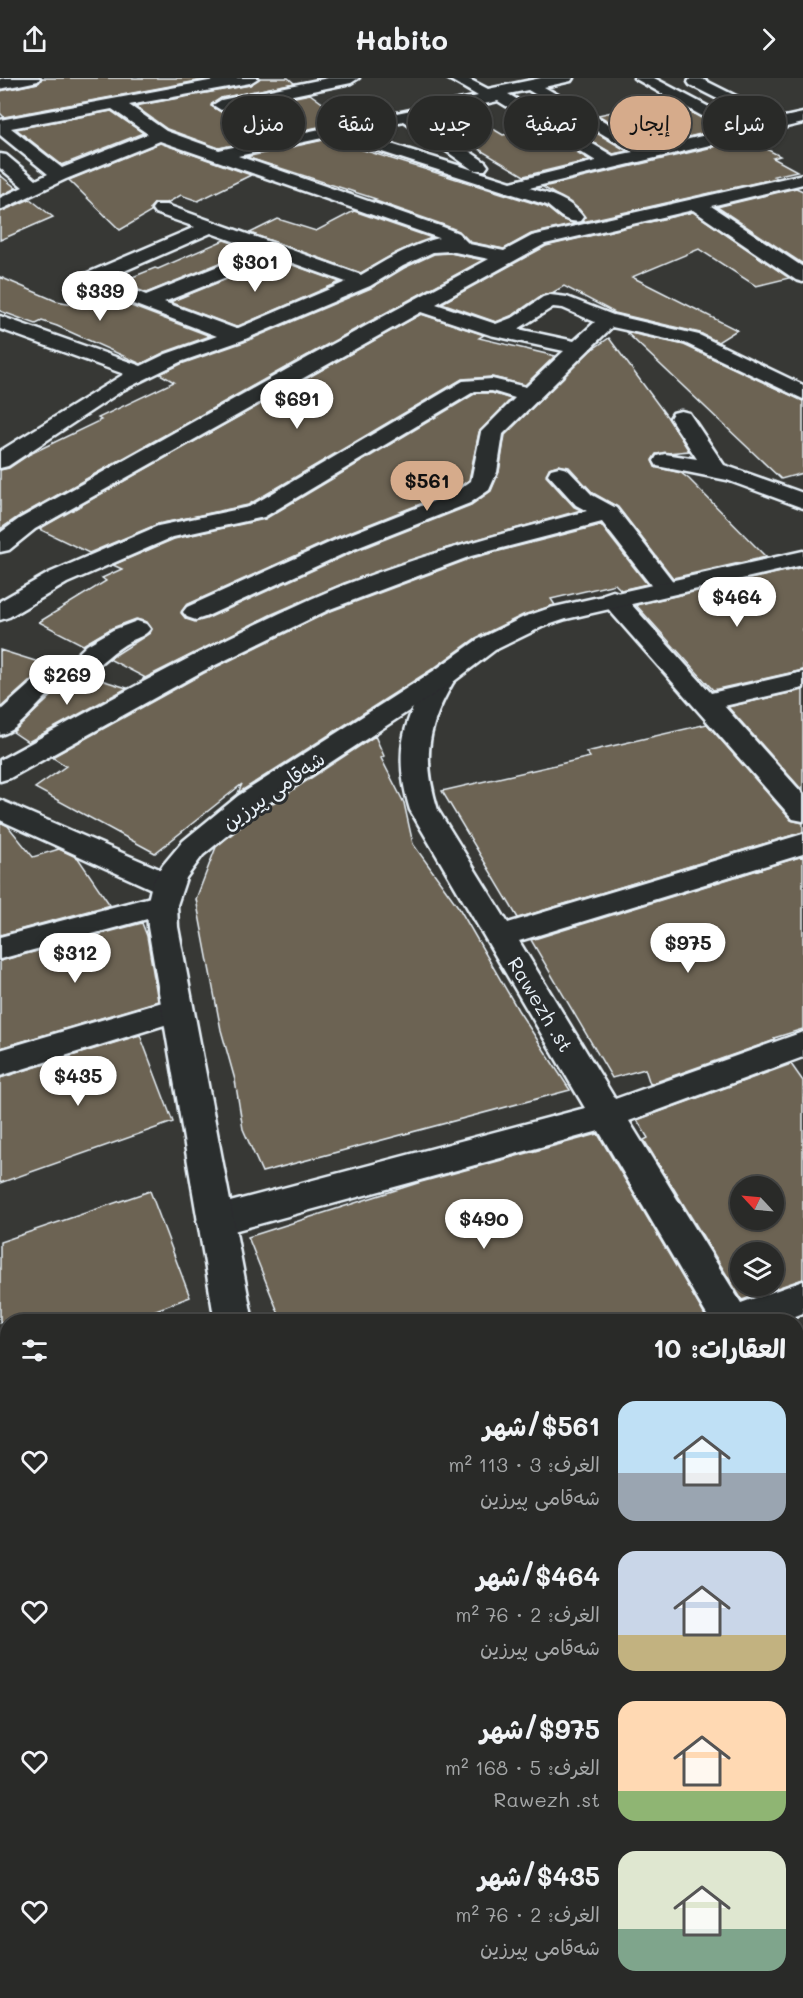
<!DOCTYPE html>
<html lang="ar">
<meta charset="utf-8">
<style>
body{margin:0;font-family:Mali,"Playpen Sans Arabic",sans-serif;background:#313230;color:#f1f3f6;direction:rtl;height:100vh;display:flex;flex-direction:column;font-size:22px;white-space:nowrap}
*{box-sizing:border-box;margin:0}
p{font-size:20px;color:#a5a7a8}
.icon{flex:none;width:33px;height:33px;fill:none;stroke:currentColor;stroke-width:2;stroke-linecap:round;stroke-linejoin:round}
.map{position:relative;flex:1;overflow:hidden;direction:ltr}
.sheet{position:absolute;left:0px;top:1236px;width:804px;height:684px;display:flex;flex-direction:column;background:#292a28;border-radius:24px 24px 0 0;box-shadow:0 2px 4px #0004,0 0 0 2px #454645;direction:rtl}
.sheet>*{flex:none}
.top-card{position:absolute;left:18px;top:18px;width:768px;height:54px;direction:rtl;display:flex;gap:12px}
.needle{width:39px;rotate:296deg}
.fabs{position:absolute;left:730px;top:1098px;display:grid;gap:12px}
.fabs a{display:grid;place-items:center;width:54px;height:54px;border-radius:50%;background:#292a28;box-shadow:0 2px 4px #0004,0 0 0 2px #454645;font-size:30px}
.price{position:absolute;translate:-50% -51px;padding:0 14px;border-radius:21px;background:#fff;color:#222;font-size:20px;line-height:39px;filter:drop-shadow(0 2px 3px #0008)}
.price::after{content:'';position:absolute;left:50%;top:36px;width:18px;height:14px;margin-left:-9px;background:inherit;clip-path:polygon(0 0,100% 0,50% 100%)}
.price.selected{background:#d6ab8b;color:#111}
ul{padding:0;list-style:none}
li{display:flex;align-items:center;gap:18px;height:150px;padding:0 18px}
li span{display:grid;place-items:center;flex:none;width:168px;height:120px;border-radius:18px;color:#555}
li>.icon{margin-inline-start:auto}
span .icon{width:72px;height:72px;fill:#fffc;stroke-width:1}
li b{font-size:26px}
h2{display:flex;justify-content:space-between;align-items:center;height:72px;padding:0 18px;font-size:26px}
.chip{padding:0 21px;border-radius:27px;background:#292a28;box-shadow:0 2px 4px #0004,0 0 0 2px #454645;font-size:21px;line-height:54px}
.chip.selected{background:#d6ab8b;color:#111}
header{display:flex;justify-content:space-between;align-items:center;height:78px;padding:0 18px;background:#292a28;font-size:27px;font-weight:700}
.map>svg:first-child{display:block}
</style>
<header><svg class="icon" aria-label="forward" viewBox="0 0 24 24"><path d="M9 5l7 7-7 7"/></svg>Habito<svg class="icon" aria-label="share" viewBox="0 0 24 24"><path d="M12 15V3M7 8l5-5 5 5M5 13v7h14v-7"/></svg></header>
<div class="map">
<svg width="803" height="1920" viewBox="0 0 803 1920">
<rect width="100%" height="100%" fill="#373835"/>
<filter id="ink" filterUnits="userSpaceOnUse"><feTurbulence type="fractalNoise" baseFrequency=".0167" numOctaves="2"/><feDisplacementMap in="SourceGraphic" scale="12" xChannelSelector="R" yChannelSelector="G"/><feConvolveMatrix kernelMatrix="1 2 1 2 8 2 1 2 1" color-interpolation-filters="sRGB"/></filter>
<g filter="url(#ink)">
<path fill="#6c6353" stroke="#e8f1f8" stroke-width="1.5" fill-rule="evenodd" d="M42,0H213L4,39L0,35V13L38,5Z
M260,0H288L294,5L221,20L211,28L221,34L310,16L347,43L219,70L167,51L135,28L250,7Z
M669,22L721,51L651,68L598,37Z
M111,33L143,55L62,87L16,51Z
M473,39L503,57L537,50L590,82L524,98L438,47Z
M575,42L627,73L613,76L561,45Z
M328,61L546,129L561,141L575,146L531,156L504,171L470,164L459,153L444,147L373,122L376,121L246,79Z
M747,61L780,78L773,80L797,93L774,98L777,100L582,144L585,139L579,131L543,109Z
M160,65L251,97L198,123L181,117L167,125H155L150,130L151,134L120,152L69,102Z
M0,97L16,110L0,118Z
M796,110L803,113V186L717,129Z
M30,121L53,139L0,162V134Z
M354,133L432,160L398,174L361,195L250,155L278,141L316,153Z
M693,134L789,200L756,208L699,171L632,199L737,252L718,264L700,255L615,235L564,208L552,215L542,217L513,237L496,244L442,225L546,168Z
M224,162L252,172L146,215L120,204L155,190L158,191Z
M450,175L483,182L308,277L18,439L0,451V392L9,390L30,376L101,342L98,340L174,304L160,296L181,286L244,264L371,210L404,190L434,176Z
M276,181L340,204L236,249L170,224Z
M0,199L56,223L73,226L97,215L210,258L165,274L141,286L57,248L42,243L36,246L0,233Z
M421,236L484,257L479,260L555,278L525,307L492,299L462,301L248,427L158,446L89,475L39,451Z
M626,254L684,267L803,323V395L781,401Z
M609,260L668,340L689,373L656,376L652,382L655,389L681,395L689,401L766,479L673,500L618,429L593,415L569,389L558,387L549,390L546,398L574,429L581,432L447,470L344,505L270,537L143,601L144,599L109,581L150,555L152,551L147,544L136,541L112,550L83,567L39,544L106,503L102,500L122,491L113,487L174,461L265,441L476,315H492L511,321L479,354L469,402L453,413L337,459L186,527L181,535L186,541L195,544L206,541L355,473L471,427L491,413L499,394L505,357L590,273Z
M601,447L647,506L621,512L615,506L551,521L555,527L523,537L476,560L434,590L238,715L242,706L155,775L35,710L66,688L52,679L204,595L331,533L472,480Z
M803,489V592L713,612L636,527Z
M0,572L55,589L38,596L0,630Z
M88,598L127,610L28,664L13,654L58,612Z
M803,612V713L728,629Z
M707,646L791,742L803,745V754L518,840L442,713L590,679L586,674Z
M375,658L384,678L381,680L404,725L413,766L459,830L518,932L570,1012L262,1094L243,1051L235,1002L221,952L196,821L216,769L259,734Z
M0,744L8,748L33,779L59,771L78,780L110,827L0,857Z
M803,778V951L774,960L775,962L650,1006L645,991L612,1000L531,862Z
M142,845L147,858L158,923L0,970V883Z
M140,957L173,1044L0,1105V1000Z
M791,986L803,1003V1201L742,1222L644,1062L648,1060L637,1042ZM741,1108H774V1142H741ZM741,1174H774V1208H741Z
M598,1056L707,1241L699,1244H282L248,1159L421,1104Z
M150,1113L190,1219L125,1244H0V1164Z"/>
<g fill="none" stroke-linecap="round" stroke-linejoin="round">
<g stroke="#e8f1f8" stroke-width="5">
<path id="minor" d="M7,0H40L38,3L0,11V1Z
M225,0H258L250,5L129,27L166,53L219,72L478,18L447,0H467L488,11L541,0H573L571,3L544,9L651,70L727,52L634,0H654L745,48L763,44L690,7L688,4L690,1H702L780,40L803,35V45L529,110C549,116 570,121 583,139L580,143C567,146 557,135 547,127L332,58L238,78L443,149L458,155L469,166L504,173L532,158L803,96V106L711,128L803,189V204L796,202L693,132L545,166L436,226L496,246L514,239L543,219L550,217L567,219L613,237L699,257L803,307V321L685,265L612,249L503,356L497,394L489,412L470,425L354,471L205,539L196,542L187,539L183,534L187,529L338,461L454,415L471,403L481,354L515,320L492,313H475L264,439L173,459L67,505L9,539L0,542V523L49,495L158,448L249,429L463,303L492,301L526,309L564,273L490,257L421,234L35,451L9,472L0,474V455L19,441L309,279L489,181L450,173L433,174L403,188L370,208L243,262L180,284L123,312L8,388L0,390V373L124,296L0,251V238L141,288L166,276L217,258L94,211L82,200L85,196L195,149L155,135L152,131L155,127H167L361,197C386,182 411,167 439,160L160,63L66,101L0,132V120L23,109L0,90V76L6,77L36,102L48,96L0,57V42ZM528,12L633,74L613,78L508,16ZM498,23L596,83L511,104L353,54L404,43L473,92H485L488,88L485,84L421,40ZM112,31L148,56L62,90L11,50ZM211,155L258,172L146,217L106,201ZM276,179L346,204L236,251L164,224ZM553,229L563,230L595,244L574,263L518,251Z
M328,0H359L351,5L221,32L213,27L221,22Z
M681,333L689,335L724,387L803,415V430L727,402L657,388L654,383L657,378L665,376L697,381L670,340L673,335Z
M559,389L567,391L592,417L616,430L678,510L675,515L666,517L657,515L602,444L471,478L330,531L203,593L10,700L0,703V682C102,626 204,569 311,521C400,482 494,458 587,433L576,427L548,396L551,391Z
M613,513L622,516L711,615L803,594V610L724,628L803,716V743L793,741L604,526L600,521L604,516Z
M137,543L146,546L150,551C145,558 138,559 131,563C113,572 102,585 86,597C78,603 65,604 57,610C37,623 22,652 0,657V633L39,598L67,586L87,567L113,552Z
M444,590L453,592L457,598C428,645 421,678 438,732L508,845L803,756V776L519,863L615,1021L803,954V979L629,1043L741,1225L803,1203V1235L781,1244H711L599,1053L215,1158L202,1154L197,1143L202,1132L215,1128L585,1030L410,732C393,676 402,640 435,592Z
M0,722L178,799L182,806L178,813L167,816L156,813L0,742Z
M162,816L173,820L177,827L173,834L0,881V859Z
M176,920L187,924L192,932L187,940L0,998V972Z
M8,1289V1323L0,1325V1291Z
M796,1328L803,1331V1374L796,1372Z
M0,1467L8,1470V1539L0,1536Z
M803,1530V1574L796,1575V1532Z
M8,1736V1791L0,1794V1740Z
M652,1912H702L704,1920H654Z"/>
</g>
<g stroke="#e8f1f8" stroke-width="5">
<path id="tertiary" d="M803,473V487L566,541L542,549L495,572L453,604L258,732L203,777L186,800L177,827L178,849L253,1244H215L148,849L147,827L152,806L163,787L183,763L238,718L435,592L477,562L524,539L550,530Z
M177,1912H227L226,1920H176Z"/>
</g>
<use href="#minor" fill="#2a2d2e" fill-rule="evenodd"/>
<use href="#tertiary" fill="#2a2d2e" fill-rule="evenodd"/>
</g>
</g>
<g text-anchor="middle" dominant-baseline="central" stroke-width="6" stroke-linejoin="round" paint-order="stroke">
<g font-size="20" fill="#e8f1f8" stroke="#2a2d2e">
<text transform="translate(273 712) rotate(-35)">شەقامی پیرزین</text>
<text transform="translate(541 926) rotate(59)">Rawezh .st</text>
</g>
</g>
</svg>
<div class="fabs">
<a><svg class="needle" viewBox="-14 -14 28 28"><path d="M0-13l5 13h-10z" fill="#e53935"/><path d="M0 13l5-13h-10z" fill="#a5a7a8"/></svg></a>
<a><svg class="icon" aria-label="layers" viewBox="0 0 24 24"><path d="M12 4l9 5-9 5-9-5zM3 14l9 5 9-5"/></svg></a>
</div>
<b class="price" style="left:255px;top:215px">$301</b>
<b class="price" style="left:100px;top:244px">$339</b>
<b class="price" style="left:297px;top:352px">$691</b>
<b class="price selected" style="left:427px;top:434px">$561</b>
<b class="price" style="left:737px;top:550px">$464</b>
<b class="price" style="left:67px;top:628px">$269</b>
<b class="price" style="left:688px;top:896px">$975</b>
<b class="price" style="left:75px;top:906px">$312</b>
<b class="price" style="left:78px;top:1029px">$435</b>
<b class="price" style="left:484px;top:1172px">$490</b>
<div class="top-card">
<a class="chip">شراء</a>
<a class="chip selected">إيجار</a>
<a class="chip">تصفية</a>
<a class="chip">جديد</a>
<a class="chip">شقة</a>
<a class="chip">منزل</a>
</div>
<section class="sheet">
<h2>العقارات: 10<svg class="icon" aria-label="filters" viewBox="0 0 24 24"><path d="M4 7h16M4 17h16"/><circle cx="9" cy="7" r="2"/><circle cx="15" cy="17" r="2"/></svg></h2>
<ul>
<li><span style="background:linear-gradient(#bfe0f5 60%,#9aa5b1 0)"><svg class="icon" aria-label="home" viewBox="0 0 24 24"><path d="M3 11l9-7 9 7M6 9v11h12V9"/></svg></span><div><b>$561/شهر</b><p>الغرف: 3 · 113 m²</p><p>شەقامی پیرزین</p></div><svg class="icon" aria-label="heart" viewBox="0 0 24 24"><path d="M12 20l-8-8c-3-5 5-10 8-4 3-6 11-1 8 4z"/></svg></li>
<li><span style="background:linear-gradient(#c9d6e8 70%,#c2b280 0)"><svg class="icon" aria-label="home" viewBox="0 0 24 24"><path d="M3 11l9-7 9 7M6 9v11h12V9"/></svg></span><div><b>$464/شهر</b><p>الغرف: 2 · 76 m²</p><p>شەقامی پیرزین</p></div><svg class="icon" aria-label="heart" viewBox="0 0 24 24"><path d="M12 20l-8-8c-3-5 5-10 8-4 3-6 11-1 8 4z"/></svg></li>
<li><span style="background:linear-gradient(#ffd9b3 75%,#8fb573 0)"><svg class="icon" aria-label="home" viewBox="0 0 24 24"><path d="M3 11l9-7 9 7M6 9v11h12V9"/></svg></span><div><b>$975/شهر</b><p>الغرف: 5 · 168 m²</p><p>Rawezh .st</p></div><svg class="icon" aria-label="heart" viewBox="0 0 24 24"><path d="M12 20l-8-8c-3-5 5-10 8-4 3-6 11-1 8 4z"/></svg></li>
<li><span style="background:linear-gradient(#dfe7d0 65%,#7fa58c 0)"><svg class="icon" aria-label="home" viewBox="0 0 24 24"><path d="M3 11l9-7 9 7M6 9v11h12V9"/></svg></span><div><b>$435/شهر</b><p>الغرف: 2 · 76 m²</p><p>شەقامی پیرزین</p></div><svg class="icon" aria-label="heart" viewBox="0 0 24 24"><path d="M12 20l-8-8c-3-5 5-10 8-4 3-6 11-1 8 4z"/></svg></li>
</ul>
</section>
</div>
